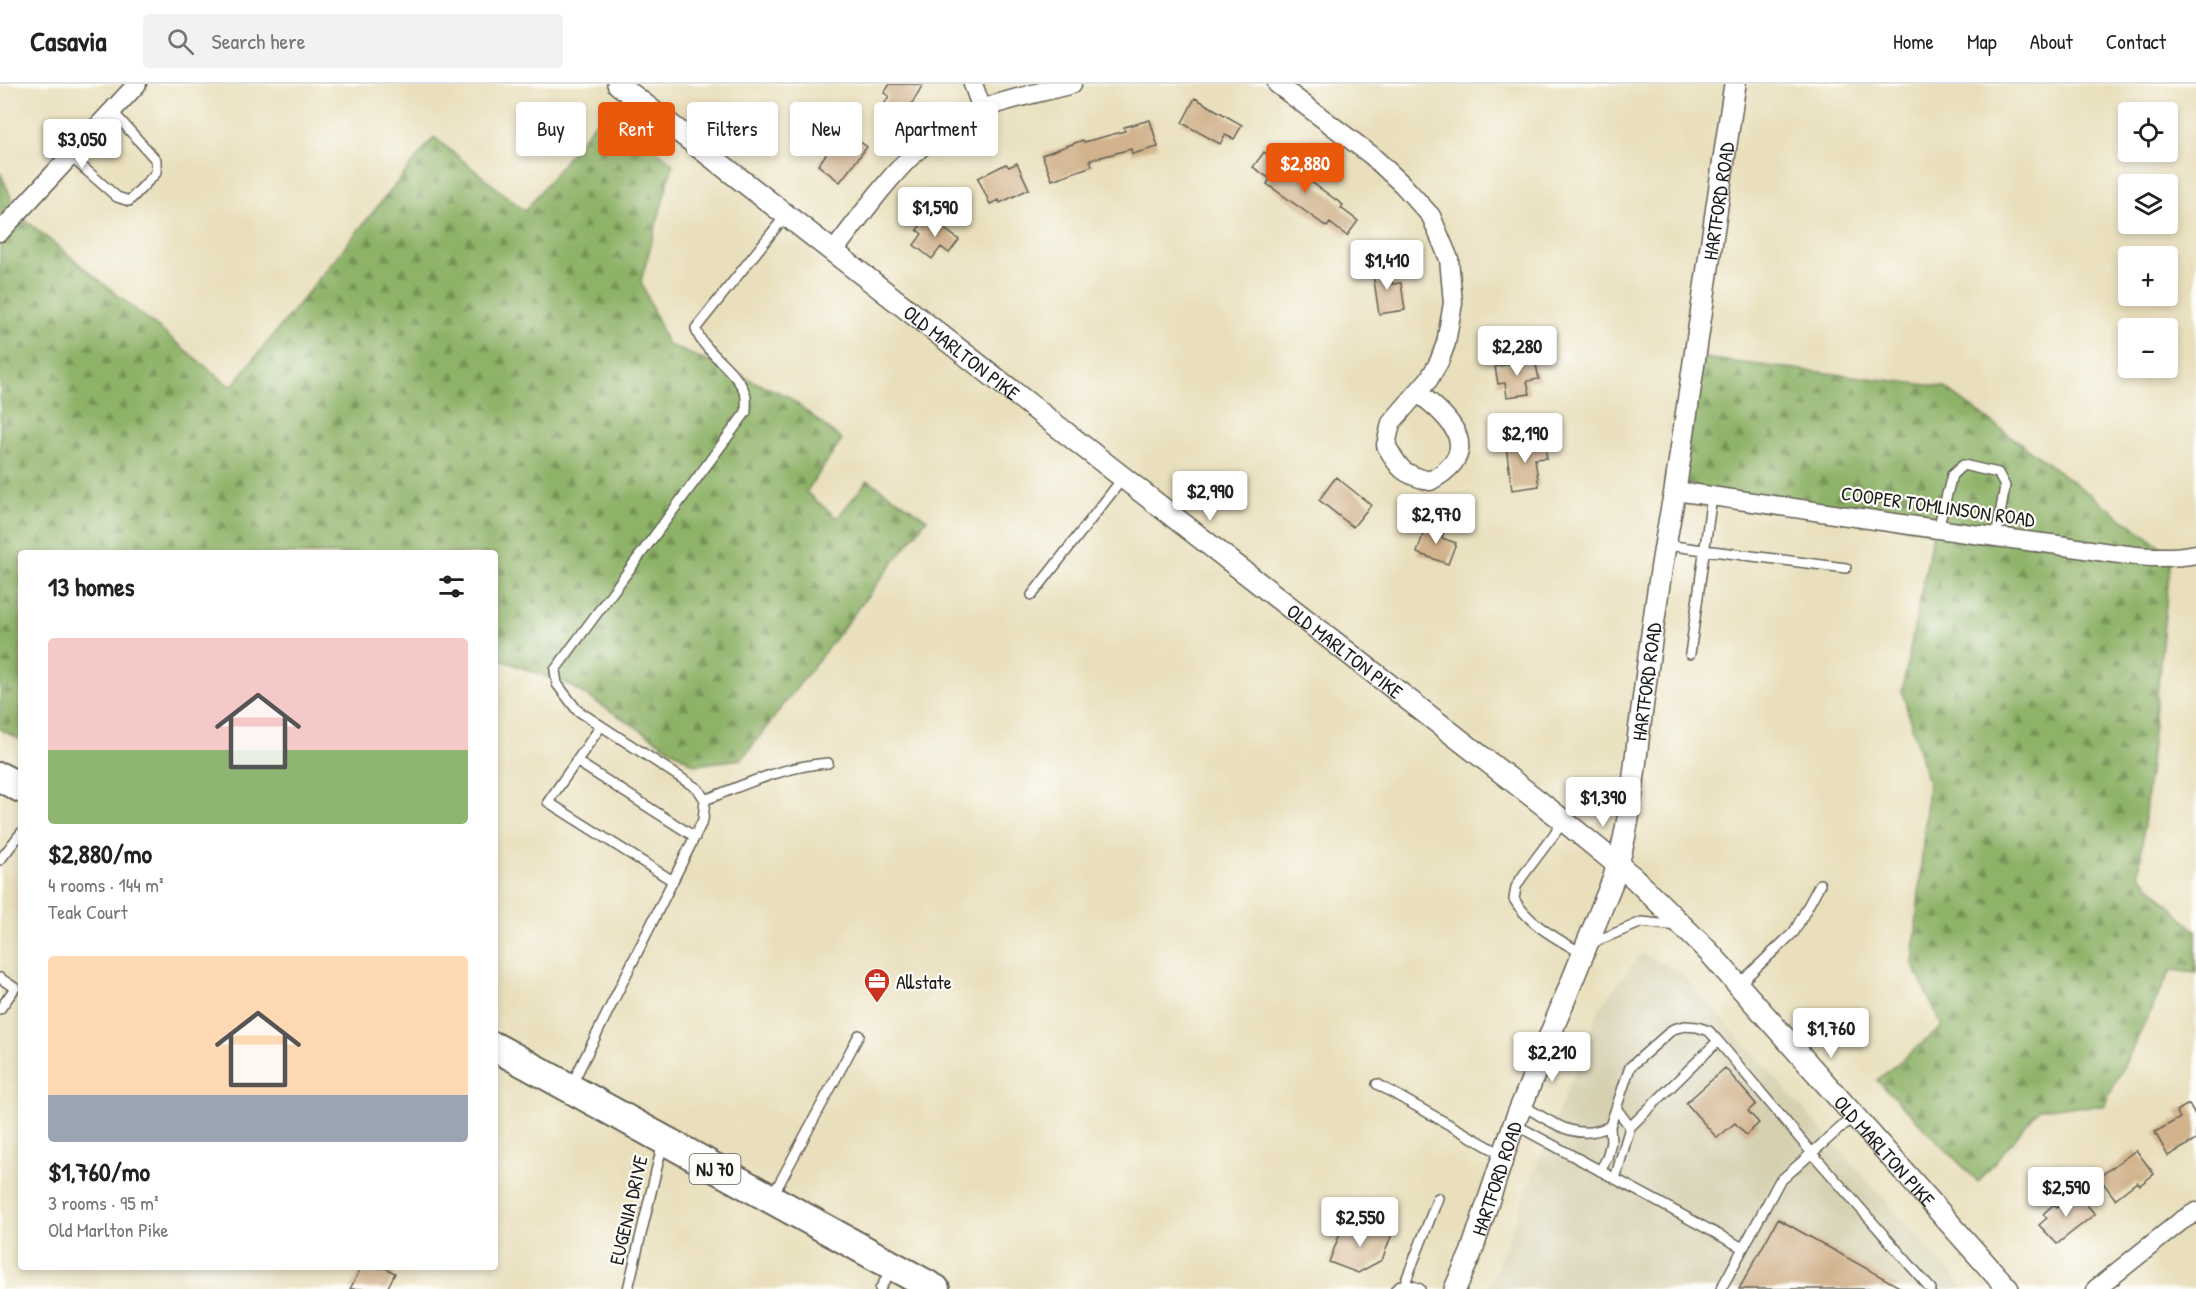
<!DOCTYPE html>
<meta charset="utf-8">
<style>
body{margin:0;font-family:"Patrick Hand",sans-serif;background:#f2f2f2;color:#222;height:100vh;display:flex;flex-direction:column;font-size:22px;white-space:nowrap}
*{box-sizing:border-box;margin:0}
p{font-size:20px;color:#767676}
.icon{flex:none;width:33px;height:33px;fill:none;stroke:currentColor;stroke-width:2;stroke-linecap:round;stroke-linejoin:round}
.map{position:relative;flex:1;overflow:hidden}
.panel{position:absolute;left:18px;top:466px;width:480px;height:720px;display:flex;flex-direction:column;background:#fff;border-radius:6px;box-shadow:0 3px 9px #0003}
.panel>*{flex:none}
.banner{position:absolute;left:516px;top:18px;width:570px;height:54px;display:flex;gap:12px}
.fabs{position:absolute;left:2118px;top:18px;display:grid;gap:12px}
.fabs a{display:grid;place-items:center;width:60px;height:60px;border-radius:6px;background:#fff;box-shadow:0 3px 9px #0003;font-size:30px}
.price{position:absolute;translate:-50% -51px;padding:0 14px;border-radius:6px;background:#fff;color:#222;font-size:20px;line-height:39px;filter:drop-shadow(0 2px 3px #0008)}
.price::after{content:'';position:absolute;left:50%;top:36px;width:18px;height:14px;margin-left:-9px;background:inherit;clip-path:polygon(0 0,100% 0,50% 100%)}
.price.selected{background:#ea580c;color:#fff}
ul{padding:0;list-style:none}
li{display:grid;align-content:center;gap:12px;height:318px;padding:0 30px}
li span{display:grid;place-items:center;height:186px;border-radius:6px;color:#555}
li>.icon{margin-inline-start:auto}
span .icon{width:108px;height:108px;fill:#fffc;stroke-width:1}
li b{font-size:26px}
h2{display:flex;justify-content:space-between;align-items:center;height:72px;padding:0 30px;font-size:26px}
.tag{padding:0 21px;border-radius:6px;background:#fff;box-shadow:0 3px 9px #0003;font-size:21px;line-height:54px}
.tag.selected{background:#ea580c;color:#fff}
header{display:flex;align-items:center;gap:36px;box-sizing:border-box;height:84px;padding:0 30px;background:#fff;border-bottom:2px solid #e0e0e0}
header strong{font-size:28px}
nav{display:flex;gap:33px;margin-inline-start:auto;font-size:21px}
.search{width:420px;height:54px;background:#f2f2f2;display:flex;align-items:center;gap:15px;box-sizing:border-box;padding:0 21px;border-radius:6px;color:#767676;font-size:22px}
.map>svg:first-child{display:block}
</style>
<header>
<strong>Casavia</strong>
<div class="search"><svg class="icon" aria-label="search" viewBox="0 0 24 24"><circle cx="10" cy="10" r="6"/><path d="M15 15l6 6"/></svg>Search here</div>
<nav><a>Home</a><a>Map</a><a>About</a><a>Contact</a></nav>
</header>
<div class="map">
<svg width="2196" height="1205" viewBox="0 0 2196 1205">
<defs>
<pattern id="forest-firs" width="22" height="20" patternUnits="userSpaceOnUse" patternTransform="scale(1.5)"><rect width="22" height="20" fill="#8eb267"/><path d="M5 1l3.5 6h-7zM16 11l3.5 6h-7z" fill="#739054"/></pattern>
</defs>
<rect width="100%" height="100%" fill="#fdfcf7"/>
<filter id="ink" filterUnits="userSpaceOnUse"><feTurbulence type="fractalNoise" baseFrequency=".0167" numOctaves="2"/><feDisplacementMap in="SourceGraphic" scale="12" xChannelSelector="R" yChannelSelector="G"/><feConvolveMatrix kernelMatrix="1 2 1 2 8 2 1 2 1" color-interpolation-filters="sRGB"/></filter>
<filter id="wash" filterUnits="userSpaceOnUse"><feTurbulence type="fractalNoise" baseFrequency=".008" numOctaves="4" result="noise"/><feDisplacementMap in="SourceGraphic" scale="24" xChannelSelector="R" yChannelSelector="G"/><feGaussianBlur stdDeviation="1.35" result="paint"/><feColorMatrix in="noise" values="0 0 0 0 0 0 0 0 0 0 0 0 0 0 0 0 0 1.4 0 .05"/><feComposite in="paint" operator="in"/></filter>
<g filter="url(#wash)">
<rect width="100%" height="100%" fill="#e9dfbc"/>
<path fill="#d6d0b1" d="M1641,869L1679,887L1965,1205H1488L1600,923Z"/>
<path fill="url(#forest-firs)" stroke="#556742" stroke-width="1.5" d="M606,25L673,80L641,197L667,260L787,312L842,356L806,408L837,434L868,396L927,435L742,675L695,681L570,601L495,574V470H21V656L0,645V88L19,131L231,303L434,53L525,127Z
M1702,274L1944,303L2171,470L2139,790L2194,846H2196V889L2171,886L2104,1022L2040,1024L1978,1098L1877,996L1942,943L1913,880L1928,700L1902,607L1933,448L1682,400Z"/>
<g id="blocks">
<path fill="#d2b38e" d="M890,0H923L910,23L905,22L894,41L877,32L889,12L884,9Z
M1195,14L1242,41L1234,55L1225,51L1220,60L1182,39Z
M1150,36L1158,63L1132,70L1131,65L1090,76L1092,82L1052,96L1042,71L1083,56L1084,58L1125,47L1124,43Z
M844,46L867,63L840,98L818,81Z
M1264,68L1280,80L1282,77L1343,121L1341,124L1358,137L1347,152L1330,139L1327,143L1267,100L1270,95L1253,83Z
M1017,79L1029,105L1000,119L999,116L990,120L978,94L1006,80L1009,83Z
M928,132L959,156L949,169L941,163L932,175L914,161L922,150L917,146Z
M1389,180L1392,200L1401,199L1405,226L1379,230L1372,183Z
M1535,276L1539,295L1527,297L1530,310L1507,313L1505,299L1498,300L1495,283Z
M1544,357L1547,374L1535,375L1539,402L1512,406L1506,363Z
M1336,393L1371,421L1353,443L1319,416Z
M1426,441L1444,448L1442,454L1456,459L1448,480L1417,469Z
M1725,984L1756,1020L1748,1027L1759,1039L1746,1051L1735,1039L1717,1054L1686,1019Z
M2189,1020L2196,1032V1056L2168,1072L2155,1048L2180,1034L2176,1027Z
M2136,1066L2154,1090L2140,1101L2137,1098L2115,1115L2099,1093Z
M2075,1108L2095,1130L2057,1160L2039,1141L2047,1134L2043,1130L2054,1120L2057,1124Z
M1778,1135L1903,1205H1739Z
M1361,1139L1392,1150L1382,1176L1358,1189L1329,1178L1340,1149Z
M361,1184H385L395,1189L387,1205H350Z"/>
</g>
</g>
<g filter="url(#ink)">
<use href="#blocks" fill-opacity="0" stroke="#646054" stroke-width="1.5"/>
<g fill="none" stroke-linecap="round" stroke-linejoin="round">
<g stroke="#646054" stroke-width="12">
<path id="service" d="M70,72L117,113L129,117L156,89V76L113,28
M1938,445L1952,391L1963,381L1998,389L2005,402L1996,454
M1665,461L1846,484
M1032,511L1123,394
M1690,570L1712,412
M601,642L548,718L673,797
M576,677L695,753
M705,716C745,700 785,682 828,679
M1564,737L1522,793L1516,803L1514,815C1529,841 1558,855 1583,870
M0,776L21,749
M1592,859L1642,838L1678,842
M0,894L15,904L0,925
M1738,901L1794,848L1820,800
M1377,1000L1503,1071
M571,1002L703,736L705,716L698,705L577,626L557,600L555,586L746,328C746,322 747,314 745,309C736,285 699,264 696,244L786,131
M1522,1021C1552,1038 1576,1059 1610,1042
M1616,1024L1630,1043
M1514,1040L1743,1164
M1600,1087L1607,1074L1611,1058L1610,1042L1630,983L1673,945L1685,942L1697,943L1709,947L1718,957L1812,1069L1931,1205
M1615,1095L1630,1043L1718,957
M772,1113L859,951
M1405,1199L1420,1205
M628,1205L663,1058
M880,1205L892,1185
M1396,1205L1405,1199L1438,1114
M1721,1205L1779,1098L1855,1031"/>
</g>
<g stroke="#646054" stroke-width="21">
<path id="minor" d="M973,0L982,25
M1277,0L1371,71L1402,100L1431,132L1449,175L1453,219L1446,259L1439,278L1429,295L1391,339L1386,361C1400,386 1402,390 1430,397C1484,368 1453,335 1418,309
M0,148L137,0
M833,168C878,111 915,49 988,23C1015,13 1044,8 1072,0
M1675,407C1800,424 1925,445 2051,460C2096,466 2151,479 2196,470
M2096,1205L2181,1137L2196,1128"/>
</g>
<g stroke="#646054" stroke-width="24">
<g id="tertiary">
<path id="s1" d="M618,0L1564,737L1634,794L1708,867L2008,1205"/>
<path id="s2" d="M1455,1205L1471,1169L1514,1040L1613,796C1629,749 1633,698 1639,648C1650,567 1659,487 1675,407L1735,0"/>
</g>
</g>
<g stroke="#646054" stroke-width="32">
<path id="trunk" d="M0,693L21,704
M495,963L935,1205"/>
</g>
<use href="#service" stroke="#fff" stroke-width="9"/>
<use href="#minor" stroke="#fff" stroke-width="18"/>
<use href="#tertiary" stroke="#fff" stroke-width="21"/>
<use href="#trunk" stroke="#fff" stroke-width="28"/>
</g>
</g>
<defs>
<g id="office-pin" transform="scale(1.35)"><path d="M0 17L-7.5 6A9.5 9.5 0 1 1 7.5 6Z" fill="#c8321e" stroke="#fdfcf7"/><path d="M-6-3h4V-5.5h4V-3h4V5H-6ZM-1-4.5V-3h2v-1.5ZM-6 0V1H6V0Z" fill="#fff"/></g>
</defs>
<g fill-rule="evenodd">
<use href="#office-pin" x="877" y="897"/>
</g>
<g text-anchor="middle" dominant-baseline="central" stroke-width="4.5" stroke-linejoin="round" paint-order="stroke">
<rect fill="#fdfcf7" stroke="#605f5e" stroke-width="1.5" x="689.5" y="1070" width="51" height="30" rx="4.5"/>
<g font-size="18" font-weight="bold" fill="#1c1c1c">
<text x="715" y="1085">NJ 70</text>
</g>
<g font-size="20" fill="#1c1c1c" stroke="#fdfcf7">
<text stroke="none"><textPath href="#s2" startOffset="1126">HARTFORD ROAD</textPath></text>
<text stroke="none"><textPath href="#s1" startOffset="436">OLD MARLTON PIKE</textPath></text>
<text transform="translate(1938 422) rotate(8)">COOPER TOMLINSON ROAD</text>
<text stroke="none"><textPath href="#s1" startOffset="922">OLD MARLTON PIKE</textPath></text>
<text stroke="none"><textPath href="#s2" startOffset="640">HARTFORD ROAD</textPath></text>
<text stroke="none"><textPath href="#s1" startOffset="1660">OLD MARLTON PIKE</textPath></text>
<text stroke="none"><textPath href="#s2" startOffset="118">HARTFORD ROAD</textPath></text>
<text transform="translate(628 1126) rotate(-77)">EUGENIA DRIVE</text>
</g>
<g font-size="20" fill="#1c1c1c" stroke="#fdfcf7" text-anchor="start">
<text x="896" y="897">Allstate</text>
</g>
</g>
</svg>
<div class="fabs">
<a><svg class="icon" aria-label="locate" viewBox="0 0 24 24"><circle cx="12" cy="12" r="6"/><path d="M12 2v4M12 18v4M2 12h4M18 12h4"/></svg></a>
<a><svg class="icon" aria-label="layers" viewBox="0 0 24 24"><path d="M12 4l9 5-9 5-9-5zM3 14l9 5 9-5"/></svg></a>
<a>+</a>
<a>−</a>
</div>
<b class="price" style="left:82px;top:86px">$3,050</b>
<b class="price selected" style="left:1305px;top:110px">$2,880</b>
<b class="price" style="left:935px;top:154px">$1,590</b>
<b class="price" style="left:1387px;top:207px">$1,410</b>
<b class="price" style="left:1517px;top:293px">$2,280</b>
<b class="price" style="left:1525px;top:380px">$2,190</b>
<b class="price" style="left:1210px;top:438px">$2,990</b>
<b class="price" style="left:1436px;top:461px">$2,970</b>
<b class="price" style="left:1603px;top:744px">$1,390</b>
<b class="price" style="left:1831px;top:975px">$1,760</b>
<b class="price" style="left:1552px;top:999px">$2,210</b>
<b class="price" style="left:2066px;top:1134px">$2,590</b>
<b class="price" style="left:1360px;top:1164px">$2,550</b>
<div class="banner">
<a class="tag">Buy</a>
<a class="tag selected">Rent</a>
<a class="tag">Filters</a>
<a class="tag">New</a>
<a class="tag">Apartment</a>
</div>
<section class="panel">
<h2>13 homes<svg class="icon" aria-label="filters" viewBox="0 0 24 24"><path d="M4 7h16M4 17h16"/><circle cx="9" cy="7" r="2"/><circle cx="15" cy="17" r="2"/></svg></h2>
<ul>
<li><span style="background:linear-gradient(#f6c9c9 60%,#8fb573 0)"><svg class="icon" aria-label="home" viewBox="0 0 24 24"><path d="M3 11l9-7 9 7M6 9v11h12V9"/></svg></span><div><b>$2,880/mo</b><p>4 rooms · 144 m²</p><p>Teak Court</p></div></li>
<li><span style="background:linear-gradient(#ffd9b3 75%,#9aa5b1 0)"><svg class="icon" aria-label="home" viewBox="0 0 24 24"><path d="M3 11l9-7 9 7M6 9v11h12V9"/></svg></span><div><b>$1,760/mo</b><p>3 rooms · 95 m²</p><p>Old Marlton Pike</p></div></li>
</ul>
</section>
</div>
